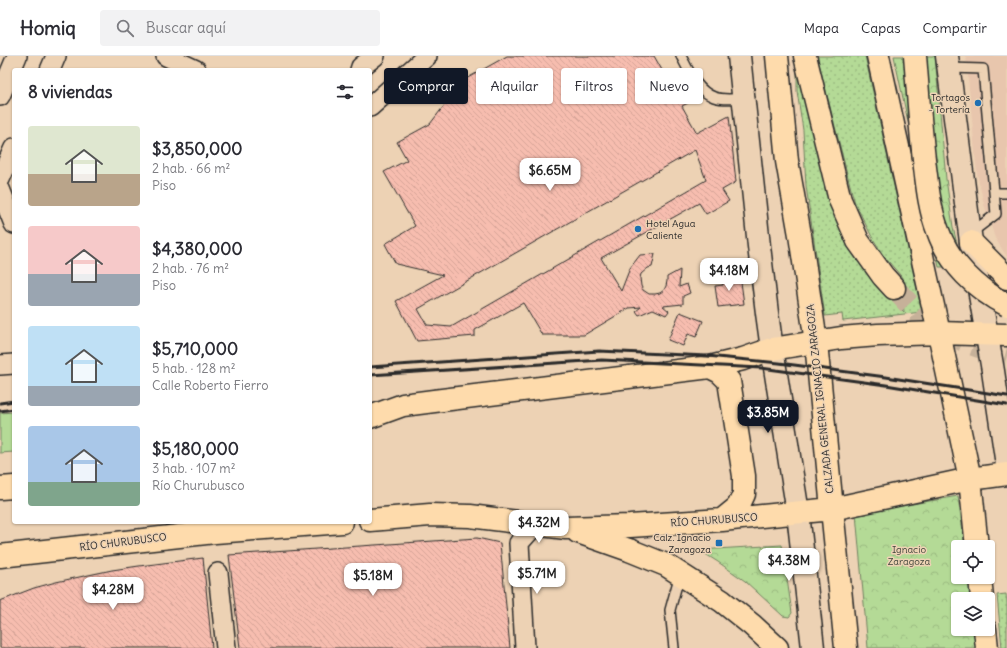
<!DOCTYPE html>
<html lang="es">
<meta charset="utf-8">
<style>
body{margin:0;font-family:Delius,sans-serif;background:#f2f2f3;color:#2b2b33;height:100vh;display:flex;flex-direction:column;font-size:15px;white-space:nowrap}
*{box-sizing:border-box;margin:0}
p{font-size:13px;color:#7c7c81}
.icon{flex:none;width:22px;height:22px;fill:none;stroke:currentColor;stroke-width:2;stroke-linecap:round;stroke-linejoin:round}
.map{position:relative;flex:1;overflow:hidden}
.drawer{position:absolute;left:12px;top:12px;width:360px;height:456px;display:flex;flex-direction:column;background:#fff;border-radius:4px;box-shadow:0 1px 3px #0004}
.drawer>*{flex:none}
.banner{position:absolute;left:384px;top:12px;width:380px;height:36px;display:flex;gap:8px}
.controls{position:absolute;left:951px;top:484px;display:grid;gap:8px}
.controls a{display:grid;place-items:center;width:44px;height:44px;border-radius:4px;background:#fff;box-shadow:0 1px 3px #0004;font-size:20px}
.price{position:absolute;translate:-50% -34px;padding:0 9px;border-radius:8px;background:#fff;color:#222;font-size:13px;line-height:26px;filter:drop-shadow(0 1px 2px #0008)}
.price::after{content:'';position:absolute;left:50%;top:24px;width:12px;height:9px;margin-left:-6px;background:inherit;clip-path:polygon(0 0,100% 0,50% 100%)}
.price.active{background:#111827;color:#fff}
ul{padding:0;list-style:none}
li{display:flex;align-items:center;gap:12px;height:100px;padding:0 16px}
li span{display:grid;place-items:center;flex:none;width:112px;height:80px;border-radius:4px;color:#555}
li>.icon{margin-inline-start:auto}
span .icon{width:48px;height:48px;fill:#fffc;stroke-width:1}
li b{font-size:17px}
h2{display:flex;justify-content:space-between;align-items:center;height:48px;padding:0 16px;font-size:17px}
.chip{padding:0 14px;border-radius:4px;background:#fff;box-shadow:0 1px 3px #0004;font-size:14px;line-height:36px}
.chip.active{background:#111827;color:#fff}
header{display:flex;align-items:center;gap:24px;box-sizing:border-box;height:56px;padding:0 20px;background:#fff;border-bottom:1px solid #e1e1e2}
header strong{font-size:19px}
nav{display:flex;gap:22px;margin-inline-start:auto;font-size:14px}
.search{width:280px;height:36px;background:#f2f2f3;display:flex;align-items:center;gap:10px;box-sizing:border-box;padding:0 14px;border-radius:4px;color:#7c7c81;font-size:15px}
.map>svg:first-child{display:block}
</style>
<header>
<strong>Homiq</strong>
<div class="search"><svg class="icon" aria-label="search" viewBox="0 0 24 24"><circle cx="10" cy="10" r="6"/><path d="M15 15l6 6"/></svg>Buscar aquí</div>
<nav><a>Mapa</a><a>Capas</a><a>Compartir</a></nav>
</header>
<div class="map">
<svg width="1007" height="592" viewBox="0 0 1007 592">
<defs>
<pattern id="grass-dots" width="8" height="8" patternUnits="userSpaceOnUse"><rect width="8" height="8" fill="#b4da96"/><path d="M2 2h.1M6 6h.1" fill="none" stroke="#9bbb81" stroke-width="1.8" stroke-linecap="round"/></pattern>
<pattern id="forest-crowns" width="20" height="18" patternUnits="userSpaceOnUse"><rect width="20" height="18" fill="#b4da96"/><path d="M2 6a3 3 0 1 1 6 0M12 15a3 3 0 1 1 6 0" fill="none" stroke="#9bbb81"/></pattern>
<pattern id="building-back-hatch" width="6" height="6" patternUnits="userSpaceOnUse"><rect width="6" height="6" fill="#f7bdaf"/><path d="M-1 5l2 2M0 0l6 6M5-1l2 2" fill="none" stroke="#d4a397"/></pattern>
</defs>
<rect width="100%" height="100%" fill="#edd2b4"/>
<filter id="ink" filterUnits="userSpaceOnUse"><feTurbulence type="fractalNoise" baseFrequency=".025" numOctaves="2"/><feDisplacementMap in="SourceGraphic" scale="8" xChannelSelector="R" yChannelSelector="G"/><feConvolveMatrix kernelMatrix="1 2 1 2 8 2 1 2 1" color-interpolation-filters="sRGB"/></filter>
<g filter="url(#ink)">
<path fill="#e8c6ad" d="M966,0H1007V201L995,182L984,148L977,117Z"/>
<path fill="url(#grass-dots)" stroke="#708260" d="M817,0H865L922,256L843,265L842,258L825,260L806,130L803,74L797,35V9L888,240L904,256L901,220L894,212L883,199L872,181L855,147L852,137Z
M1006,538L1007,547V592H1002L997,539Z"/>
<path fill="url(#forest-crowns)" stroke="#708260" d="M894,0H935L946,123L953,171L962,209L947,211H939Z
M958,440L965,491H958V521H969L971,543H958V573H975L978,592H868L856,458Z
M782,489L792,557L789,561L783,560L745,525L718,506L699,494Z"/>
<path fill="#b4da96" stroke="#708260" d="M14,356V396L0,397V357Z"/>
<path fill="url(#building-back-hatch)" stroke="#2b2b2b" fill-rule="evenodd" d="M507,0H654L670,28L680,22L689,37L688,47L682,50L697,77L729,60L736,126L722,134L729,145L706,158L699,147L601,202L621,235L630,212L640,199L655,198L652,211L648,212L641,218L640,222L641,230L643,234L649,238H655L660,237L664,234L666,230L667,225V221L680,214L679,231L687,228L690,237L683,240V248L663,250L669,255L666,259L653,253L639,259L636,255L641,251L629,252L584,279H542L523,247L475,274V280L417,285L396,245L443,219L396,208L385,188L415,170L384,116L407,104L397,86L430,68L464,24ZM695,94L706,124L451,271L427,269L418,253Z
M734,217L735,227L741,226L744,248L718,251L715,230L723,229L721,219Z
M680,256L703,265L696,281L688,278L683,290L668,284Z
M477,482L500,487L510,592H240L229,499Z
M203,502L212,592H0V545L34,532L56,526L112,514L139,510Z"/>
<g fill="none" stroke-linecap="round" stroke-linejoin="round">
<path stroke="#c6b199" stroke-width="22" stroke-dasharray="22 11" stroke-linecap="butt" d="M894,232C903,241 911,251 920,259C943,279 979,292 1007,300"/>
<g stroke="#2b2b2b" stroke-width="12">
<path id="service" d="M681,0C689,15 697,35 714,41C723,44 734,43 743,42
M949,12L983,13L996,158L971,177
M994,137H1007
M674,592L670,554L680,518"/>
</g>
<g stroke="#2b2b2b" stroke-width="22">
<path id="minor" d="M166,0L196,14
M50,14L56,0
M360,14L361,11L375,0
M0,40L17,0
M370,51L427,0
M0,123L14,92
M0,133L14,168
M0,309L14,308
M218,517L226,592
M525,592L519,487L536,468"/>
</g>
<g stroke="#2b2b2b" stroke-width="25">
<path id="secondary" d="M739,0L759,190L767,257L772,293L798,457L813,592
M947,0L971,186L993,315L1007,409"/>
</g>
<g stroke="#2b2b2b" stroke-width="25">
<path id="primary" d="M971,186L1007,222
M939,277L970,423L977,491
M816,286L832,453L846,592
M710,311L720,316L729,325L744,420V438L738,451L722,464
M370,361L403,349L434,345L710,311L743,303L772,293L841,282L878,279L939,277L1007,279
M0,432L14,431
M370,464L430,459L470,460L566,472L630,470L722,464L832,453L970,423L1007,418
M578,476L629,494L666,509L722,545L752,569L777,592
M0,500L215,476L342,466
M980,521L982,543
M985,573L987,592"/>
</g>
<g stroke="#2b2b2b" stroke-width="25">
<path id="motorway" d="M777,0L787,105L800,179L816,286
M805,0L840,144L858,185L883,220L894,232
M878,0L939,277"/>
</g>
<use href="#service" stroke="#edd2b4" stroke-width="9"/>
<use href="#minor" stroke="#edd2b4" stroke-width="19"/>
<use href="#secondary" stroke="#edd2b4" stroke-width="22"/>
<use href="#primary" stroke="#fedbac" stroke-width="22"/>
<use href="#motorway" stroke="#fedbac" stroke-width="22"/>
<path stroke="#2b2b2b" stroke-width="3" d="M370,311L599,295L707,300L779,307L886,321L1007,340
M370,319L602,304L761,312L886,329L1007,349
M0,347L14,345
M0,355L14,353"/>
<g stroke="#2b2b2b" stroke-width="25" stroke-linecap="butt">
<path id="motorway-bridge" d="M915,0C918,35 920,69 924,103C927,127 929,152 938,175C949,207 977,234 1007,249"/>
</g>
<use href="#motorway-bridge" stroke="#fedbac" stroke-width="22"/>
</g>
</g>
<g fill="#1f6fb2" stroke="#edd2b4" stroke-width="1.5">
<circle cx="978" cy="47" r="4"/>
<circle cx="638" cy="173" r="4"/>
<rect x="715" y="483" width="8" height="8" rx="2"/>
</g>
<g text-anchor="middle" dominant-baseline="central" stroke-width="3" stroke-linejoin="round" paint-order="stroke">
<g font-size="10" fill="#2b2b2b" stroke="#edd2b4" text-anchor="end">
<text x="970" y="41">Tortagos<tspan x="970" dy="12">- Tortería</tspan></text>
<text x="646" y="167" text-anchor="start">Hotel Agua<tspan x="646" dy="12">Caliente</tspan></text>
<text x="711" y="481">Calz. Ignacio<tspan x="711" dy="12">Zaragoza</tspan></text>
</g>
<g font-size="10" fill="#2b2b2b" stroke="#edd2b4">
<text transform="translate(820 343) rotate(-96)">CALZADA GENERAL IGNACIO ZARAGOZA</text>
<text transform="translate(714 464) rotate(-4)">RÍO CHURUBUSCO</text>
<text transform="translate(123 486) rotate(-7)">RÍO CHURUBUSCO</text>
</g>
<g font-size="10" fill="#40453b" stroke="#edd2b4">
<text x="909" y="493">Ignacio<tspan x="909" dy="12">Zaragoza</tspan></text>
</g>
</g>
</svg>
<div class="controls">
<a><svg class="icon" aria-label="locate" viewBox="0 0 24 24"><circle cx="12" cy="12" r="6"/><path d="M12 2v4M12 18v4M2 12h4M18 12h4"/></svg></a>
<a><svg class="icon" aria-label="layers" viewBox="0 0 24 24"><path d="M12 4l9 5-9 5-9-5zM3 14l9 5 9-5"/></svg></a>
</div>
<b class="price" style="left:550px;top:136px">$6.65M</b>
<b class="price" style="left:729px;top:236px">$4.18M</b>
<b class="price active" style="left:768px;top:378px">$3.85M</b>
<b class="price" style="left:539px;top:488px">$4.32M</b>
<b class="price" style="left:789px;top:526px">$4.38M</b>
<b class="price" style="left:537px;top:539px">$5.71M</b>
<b class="price" style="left:373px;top:541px">$5.18M</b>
<b class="price" style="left:113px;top:555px">$4.28M</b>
<div class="banner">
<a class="chip active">Comprar</a>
<a class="chip">Alquilar</a>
<a class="chip">Filtros</a>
<a class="chip">Nuevo</a>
</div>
<section class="drawer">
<h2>8 viviendas<svg class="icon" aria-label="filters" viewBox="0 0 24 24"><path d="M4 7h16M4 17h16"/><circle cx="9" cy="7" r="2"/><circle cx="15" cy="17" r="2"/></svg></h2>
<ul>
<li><span style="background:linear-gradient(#dfe7d0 60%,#b9a48a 0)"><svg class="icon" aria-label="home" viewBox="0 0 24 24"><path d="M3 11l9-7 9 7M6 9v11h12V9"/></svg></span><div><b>$3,850,000</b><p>2 hab. · 66 m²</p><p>Piso</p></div></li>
<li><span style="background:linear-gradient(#f6c9c9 60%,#9aa5b1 0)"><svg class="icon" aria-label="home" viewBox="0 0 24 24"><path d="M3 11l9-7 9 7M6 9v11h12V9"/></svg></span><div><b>$4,380,000</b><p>2 hab. · 76 m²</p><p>Piso</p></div></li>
<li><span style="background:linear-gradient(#bfe0f5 75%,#9aa5b1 0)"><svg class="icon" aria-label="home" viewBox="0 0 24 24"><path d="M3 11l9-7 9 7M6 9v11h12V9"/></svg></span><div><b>$5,710,000</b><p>5 hab. · 128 m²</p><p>Calle Roberto Fierro</p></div></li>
<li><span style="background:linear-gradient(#a9c7e8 70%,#7fa58c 0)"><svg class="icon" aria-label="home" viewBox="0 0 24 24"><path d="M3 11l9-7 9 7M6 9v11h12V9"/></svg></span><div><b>$5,180,000</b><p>3 hab. · 107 m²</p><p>Río Churubusco</p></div></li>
</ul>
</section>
</div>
